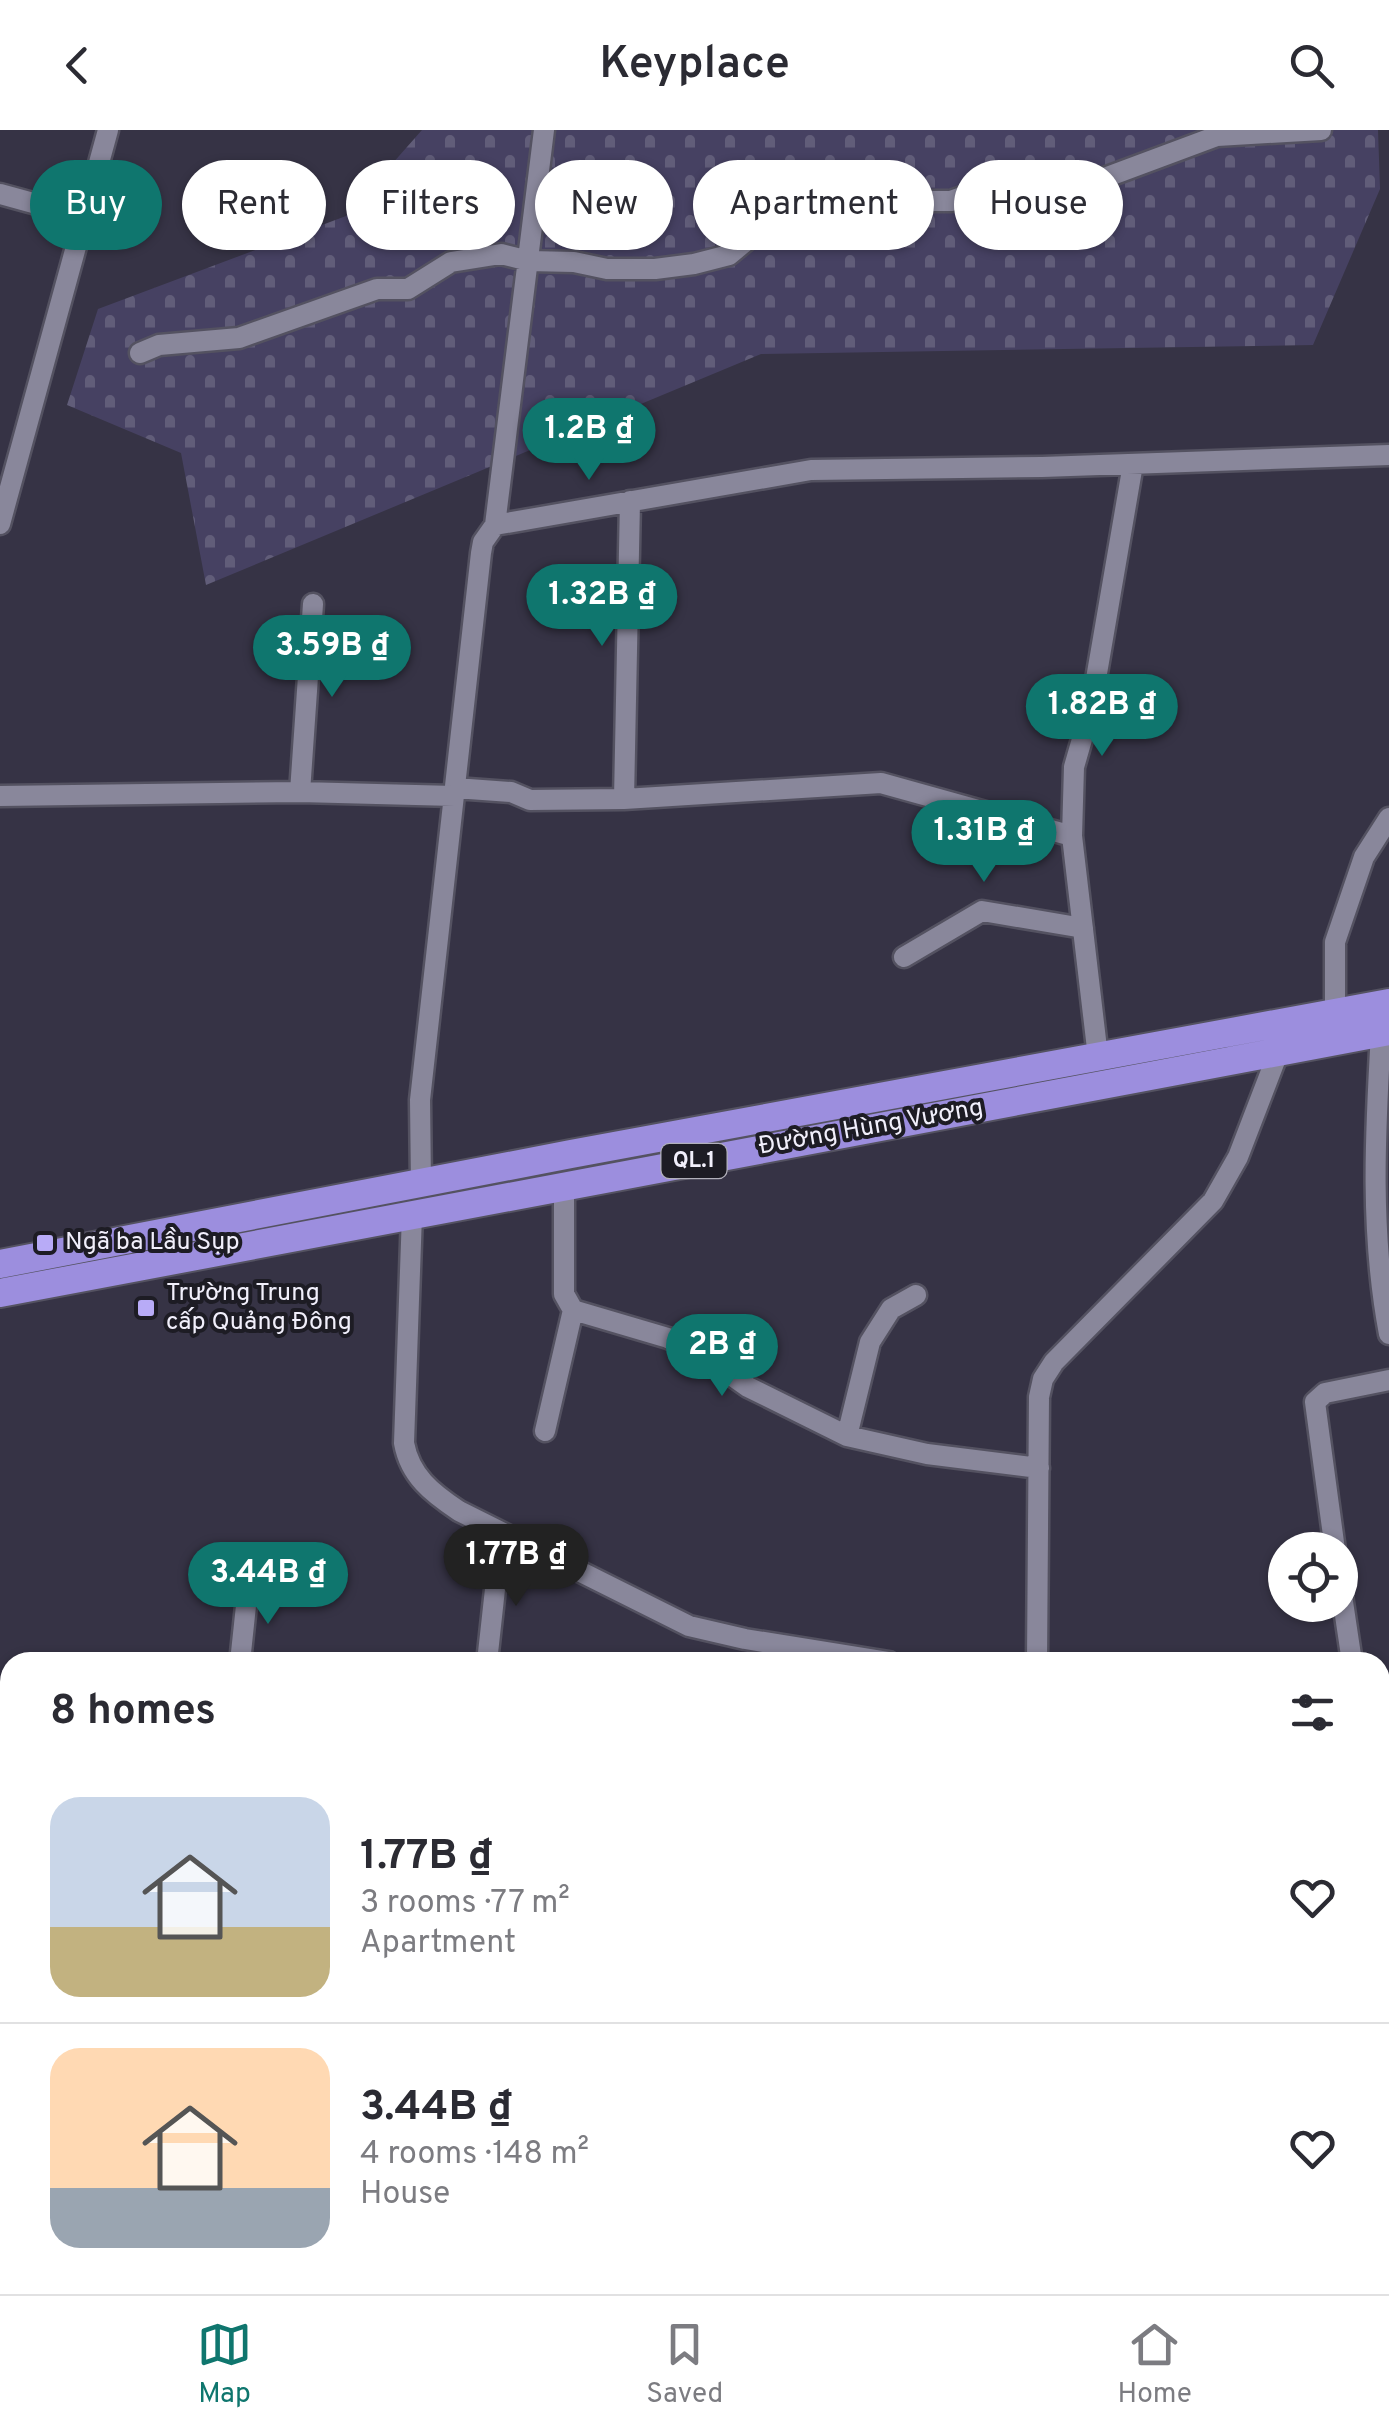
<!DOCTYPE html>
<meta charset="utf-8">
<style>
body{margin:0;font-family:Overpass,sans-serif;background:#f2f2f3;color:#2b2b33;height:100vh;display:flex;flex-direction:column;font-size:38px;white-space:nowrap}
*{box-sizing:border-box;margin:0}
p{font-size:32px;color:#7c7c81}
.icon{flex:none;width:55px;height:55px;fill:none;stroke:currentColor;stroke-width:2;stroke-linecap:round;stroke-linejoin:round}
.map{position:relative;flex:1;overflow:hidden}
.drawer{position:absolute;left:0px;top:1522px;width:1390px;height:642px;display:flex;flex-direction:column;background:#fff;border-radius:30px 30px 0 0;box-shadow:0 2px 8px #0004}
.drawer>*{flex:none}
.banner{position:absolute;left:30px;top:30px;width:1330px;height:90px;display:flex;gap:20px}
.buttons{position:absolute;left:1268px;top:1402px;display:grid;gap:20px}
.buttons a{display:grid;place-items:center;width:90px;height:90px;border-radius:50%;background:#fff;box-shadow:0 2px 8px #0004;font-size:50px}
.price{position:absolute;translate:-50% -85px;padding:0 22px;border-radius:35px;background:#0f766e;color:#fff;font-size:32px;line-height:65px;filter:drop-shadow(0 2px 5px #0008)}
.price::after{content:'';position:absolute;left:50%;top:60px;width:30px;height:22px;margin-left:-15px;background:inherit;clip-path:polygon(0 0,100% 0,50% 100%)}
.price.active{background:#222;color:#fff}
ul{padding:0;list-style:none}
li{display:flex;align-items:center;gap:30px;height:250px;padding:0 50px}
li+li{border-top:2px solid #e1e1e2}
li span{display:grid;place-items:center;flex:none;width:280px;height:200px;border-radius:30px;color:#555}
li>.icon{margin-inline-start:auto}
span .icon{width:120px;height:120px;fill:#fffc;stroke-width:1}
li b{font-size:42px}
h2{display:flex;justify-content:space-between;align-items:center;height:120px;padding:0 50px;font-size:42px}
.chip{padding:0 35px;border-radius:45px;background:#fff;box-shadow:0 2px 8px #0004;font-size:35px;line-height:90px}
.chip.active{background:#0f766e;color:#fff}
header{display:flex;justify-content:space-between;align-items:center;height:130px;padding:0 50px;background:#fff;font-size:45px;font-weight:600}
.tabs{display:flex;justify-content:space-around;align-items:center;height:140px;border-top:2px solid #e1e1e2;background:#fff;font-size:28px;color:#7c7c81}
.tabs a{display:grid;justify-items:center;gap:5px}
.tabs .active{color:#0f766e}
.map>svg:first-child{display:block}
</style>
<header><svg class="icon" aria-label="back" viewBox="0 0 24 24"><path d="M15 5l-7 7 7 7"/></svg>Keyplace<svg class="icon" aria-label="search" viewBox="0 0 24 24"><circle cx="10" cy="10" r="6"/><path d="M15 15l6 6"/></svg></header>
<div class="map">
<svg width="1389" height="2164" viewBox="0 0 1389 2164">
<defs>
<pattern id="cemetery-stones" width="16" height="16" patternUnits="userSpaceOnUse" patternTransform="scale(2.5)"><rect width="16" height="16" fill="#464162"/><path d="M2 7V4a2 2 0 0 1 4 0v3zM10 15v-3a2 2 0 0 1 4 0v3z" fill="#615d79"/></pattern>
</defs>
<rect width="100%" height="100%" fill="#363345"/>
<path fill="url(#cemetery-stones)" d="M422,0H1378L1380,59L1313,215L761,224L206,455L181,323L67,275L98,179L346,86Z"/>
<g fill="none" stroke-linecap="round" stroke-linejoin="round">
<g stroke="#545261" stroke-width="25">
<path id="minor" d="M0,64L84,87
M140,223L159,215L239,208L377,159H408L451,132L501,124L529,131L574,132L607,139H655L694,134L729,125L776,86L806,81L829,71L858,70L892,76L921,71H951L984,59L1015,62L1050,48L1080,57L1217,6L1321,0
M0,394L108,0
M495,395L544,0
M455,658L511,662L530,670L624,669L881,653L1072,706
M300,662L313,474
M0,666L300,662L454,666
M624,669L630,371
M904,827L982,781L1083,798
M1335,884V812L1364,727L1389,688
M1381,903C1375,1005 1370,1103 1389,1204
M1098,927L1072,706L1074,637L1091,578L1133,334
M421,1055L420,970L481,423L483,412L495,395L811,340L1042,337L1389,325
M564,1055V1164L573,1180L668,1208L697,1221L748,1257L847,1306L927,1324L1039,1338
M412,1084L404,1313C410,1346 432,1363 459,1381L689,1496L745,1509L889,1532
M545,1301L573,1180
M847,1306L870,1212L891,1179L916,1165
M1335,1420L1315,1272L1325,1263L1389,1250
M1340,1452L1352,1532
M240,1532L248,1457
M487,1532L497,1441L505,1432L531,1416
M1037,1532L1039,1267L1043,1249L1054,1232L1213,1071L1238,1027L1278,923
M0,1874L10,1919
M1380,1913L1389,1905
M81,2155L85,2164
M330,2164H347
M1032,2164L1033,2155"/>
</g>
<g stroke="#545261" stroke-width="32">
<path id="highway" d="M0,1134L571,1024L1389,873
M0,1163L1389,901"/>
</g>
<use href="#minor" stroke="#89879b" stroke-width="20"/>
<use href="#highway" stroke="#9c8ede" stroke-width="28"/>
</g>
<g fill="#b8abf7" stroke="#1d1c24" stroke-width="4">
<rect x="35" y="1103" width="20" height="20" rx="5"/>
<rect x="136" y="1168" width="20" height="20" rx="5"/>
</g>
<g text-anchor="middle" dominant-baseline="central" stroke-width="8" stroke-linejoin="round" paint-order="stroke">
<rect fill="#1d1c24" stroke="#b1b0ba" stroke-width="2.5" x="661.5" y="1014" width="65" height="34" rx="8"/>
<g font-size="22" font-weight="bold" fill="#f1effb">
<text x="694" y="1031">QL.1</text>
</g>
<g font-size="25" fill="#f1effb" stroke="#1d1c24">
<text transform="translate(871 998) rotate(-10)">Đường Hùng Vương</text>
</g>
<g font-size="25" fill="#f1effb" stroke="#1d1c24" text-anchor="start">
<text x="65" y="1113">Ngã ba Lầu Sụp</text>
<text x="166" y="1164">Trường Trung<tspan x="166" dy="29">cấp Quảng Đông</tspan></text>
</g>
</g>
</svg>
<div class="buttons">
<a><svg class="icon" aria-label="locate" viewBox="0 0 24 24"><circle cx="12" cy="12" r="6"/><path d="M12 2v4M12 18v4M2 12h4M18 12h4"/></svg></a>
</div>
<b class="price" style="left:589px;top:353px">1.2B ₫</b>
<b class="price" style="left:602px;top:519px">1.32B ₫</b>
<b class="price" style="left:332px;top:570px">3.59B ₫</b>
<b class="price" style="left:1102px;top:629px">1.82B ₫</b>
<b class="price" style="left:984px;top:755px">1.31B ₫</b>
<b class="price" style="left:722px;top:1269px">2B ₫</b>
<b class="price active" style="left:516px;top:1479px">1.77B ₫</b>
<b class="price" style="left:268px;top:1497px">3.44B ₫</b>
<div class="banner">
<a class="chip active">Buy</a>
<a class="chip">Rent</a>
<a class="chip">Filters</a>
<a class="chip">New</a>
<a class="chip">Apartment</a>
<a class="chip">House</a>
</div>
<section class="drawer">
<h2>8 homes<svg class="icon" aria-label="filters" viewBox="0 0 24 24"><path d="M4 7h16M4 17h16"/><circle cx="9" cy="7" r="2"/><circle cx="15" cy="17" r="2"/></svg></h2>
<ul>
<li><span style="background:linear-gradient(#c9d6e8 65%,#c2b280 0)"><svg class="icon" aria-label="home" viewBox="0 0 24 24"><path d="M3 11l9-7 9 7M6 9v11h12V9"/></svg></span><div><b>1.77B ₫</b><p>3 rooms · 77 m²</p><p>Apartment</p></div><svg class="icon" aria-label="heart" viewBox="0 0 24 24"><path d="M12 20l-8-8c-3-5 5-10 8-4 3-6 11-1 8 4z"/></svg></li>
<li><span style="background:linear-gradient(#ffd9b3 70%,#9aa5b1 0)"><svg class="icon" aria-label="home" viewBox="0 0 24 24"><path d="M3 11l9-7 9 7M6 9v11h12V9"/></svg></span><div><b>3.44B ₫</b><p>4 rooms · 148 m²</p><p>House</p></div><svg class="icon" aria-label="heart" viewBox="0 0 24 24"><path d="M12 20l-8-8c-3-5 5-10 8-4 3-6 11-1 8 4z"/></svg></li>
</ul>
</section>
</div>
<nav class="tabs">
<a class="active"><svg class="icon" aria-label="map" viewBox="0 0 24 24"><path d="M3 6l6-2 6 2 6-2v14l-6 2-6-2-6 2zM9 4v14M15 6v14"/></svg>Map</a>
<a><svg class="icon" aria-label="saved" viewBox="0 0 24 24"><path d="M7 4h10v16l-5-4-5 4z"/></svg>Saved</a>
<a><svg class="icon" aria-label="home" viewBox="0 0 24 24"><path d="M3 11l9-7 9 7M6 9v11h12V9"/></svg>Home</a>
</nav>
